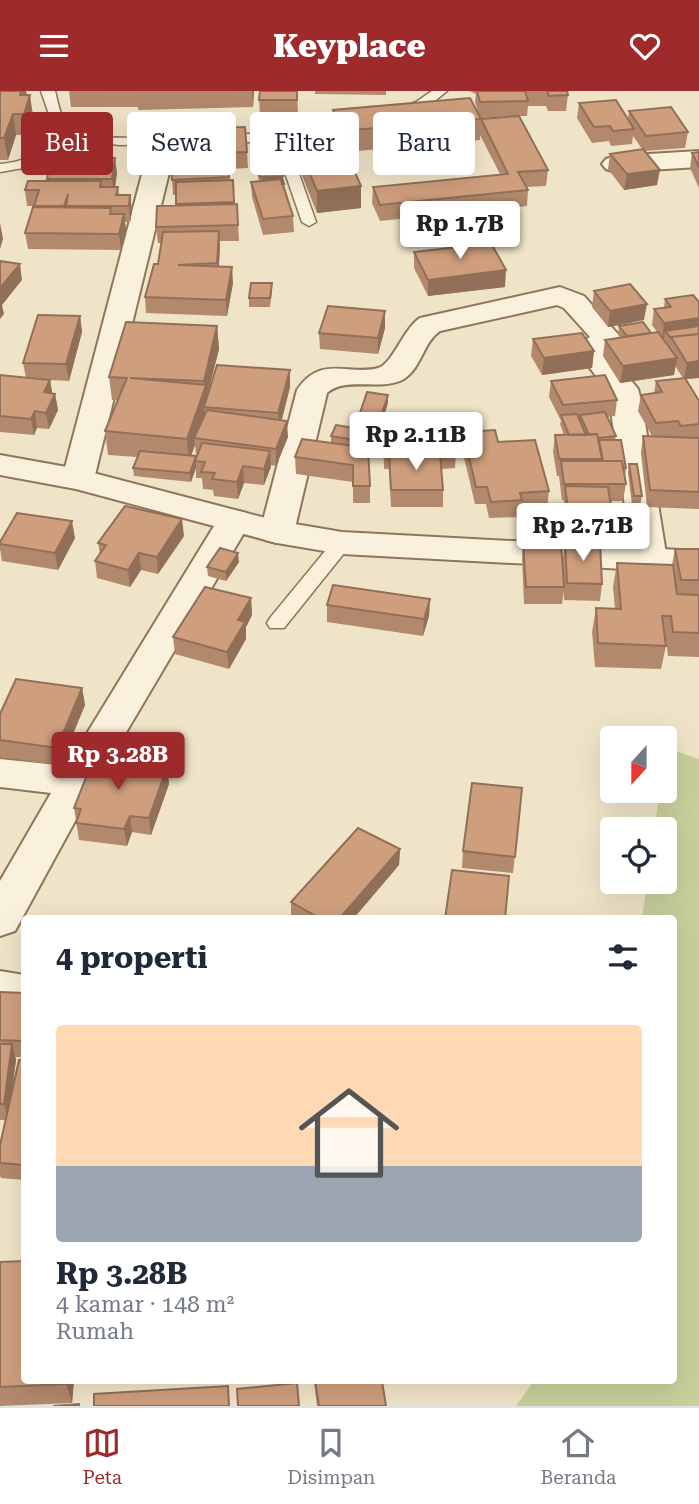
<!DOCTYPE html>
<html lang="id">
<meta charset="utf-8">
<style>
body{margin:0;font-family:"Roboto Serif",serif;background:#f6f6f7;color:#1f2937;height:100vh;display:flex;flex-direction:column;font-size:26px;white-space:nowrap}
*{box-sizing:border-box;margin:0}
p{font-size:23px;color:#747a83}
.icon{flex:none;width:38px;height:38px;fill:none;stroke:currentColor;stroke-width:2;stroke-linecap:round;stroke-linejoin:round}
.map{position:relative;flex:1;overflow:hidden}
.panel{position:absolute;left:21px;top:824px;width:656px;height:469px;display:flex;flex-direction:column;background:#fff;border-radius:7px;box-shadow:0 7px 28px #0002}
.panel>*{flex:none}
.hud{position:absolute;left:21px;top:21px;width:658px;height:63px;display:flex;gap:14px}
.needle{width:46px;rotate:201deg}
.buttons{position:absolute;left:600px;top:635px;display:grid;gap:14px}
.buttons a{display:grid;place-items:center;width:77px;height:77px;border-radius:7px;background:#fff;box-shadow:0 7px 28px #0002;font-size:35px}
.price{position:absolute;translate:-50% -60px;padding:0 16px;border-radius:7px;background:#fff;color:#222;font-size:23px;line-height:46px;filter:drop-shadow(0 2px 4px #0008)}
.price::after{content:'';position:absolute;left:50%;top:42px;width:21px;height:16px;margin-left:-10px;background:inherit;clip-path:polygon(0 0,100% 0,50% 100%)}
.price.on{background:#9e2a2b;color:#fff}
ul{padding:0;list-style:none}
li{display:grid;align-content:center;gap:14px;height:371px;padding:0 35px}
li span{display:grid;place-items:center;height:217px;border-radius:7px;color:#555}
li>.icon{margin-inline-start:auto}
span .icon{width:126px;height:126px;fill:#fffc;stroke-width:1}
li b{font-size:30px}
h2{display:flex;justify-content:space-between;align-items:center;height:84px;padding:0 35px;font-size:30px}
.pill{padding:0 24px;border-radius:7px;background:#fff;box-shadow:0 7px 28px #0002;font-size:24px;line-height:63px}
.pill.on{background:#9e2a2b;color:#fff}
header{display:flex;justify-content:space-between;align-items:center;height:91px;padding:0 35px;background:#9e2a2b;color:#fff;font-size:32px;font-weight:800}
.tabs{display:flex;justify-content:space-around;align-items:center;height:98px;border-top:2px solid #e0e1e3;background:#fff;font-size:19px;color:#747a83}
.tabs a{display:grid;justify-items:center;gap:4px}
.tabs .on{color:#9e2a2b}
.map>svg:first-child{display:block}
</style>
<header><svg class="icon" aria-label="menu" viewBox="0 0 24 24"><path d="M4 6h16M4 12h16M4 18h16"/></svg>Keyplace<svg class="icon" aria-label="heart" viewBox="0 0 24 24"><path d="M12 20l-8-8c-3-5 5-10 8-4 3-6 11-1 8 4z"/></svg></header>
<div class="map">
<svg width="699" height="1315" viewBox="0 0 699 1315">
<rect width="100%" height="100%" fill="#f0e4c8"/>
<path fill="#c9cf9b" d="M666,657L699,668V1315H516L534,1290H674V828H642L647,791H665V738H654L660,700H665Z"/>
<g fill="none" stroke-linecap="round" stroke-linejoin="round">
<g stroke="#8d765c" stroke-width="3">
<path id="service" d="M41,0H55C58,11 60,27 69,35C89,53 151,45 177,45L184,49L177,53L119,54L75,48L35,75L0,81V73C26,71 44,60 64,44L52,32Z
M432,0H447L426,17L399,24L392,20L416,11Z
M320,35L325,36V42L287,49L316,131L309,135L302,131L274,50L220,52L213,48L220,44L279,42Z
M342,446L349,448L351,452L349,456L284,537H270L267,532L270,527L335,448Z"/>
</g>
<g stroke="#8d765c" stroke-width="4">
<path id="minor" d="M164,41L173,44L177,49L94,388L90,395L78,398L66,395L62,388L151,49L155,44Z
M699,60V76L615,81L606,78L602,73L606,68L615,65Z
M560,196L584,205L623,249L608,261L638,298L642,313L667,469L662,477L650,480L638,477L633,469L608,300L578,262L585,249L590,246L564,217L557,214L440,240C422,252 421,281 400,290C377,299 345,286 327,302L294,441L289,449L277,452L265,449L260,441L297,299C321,263 349,285 378,277C393,273 403,238 420,227Z
M234,419L246,422L251,430L92,699L15,840L0,845V790L51,702L0,696V668L67,675L222,422Z
M0,880L24,884V920L0,916Z"/>
</g>
<g stroke="#8d765c" stroke-width="4">
<path id="tertiary" d="M0,364L78,378L277,430L342,441L699,460V482L342,463L277,452L76,398L0,384Z"/>
</g>
<use href="#service" fill="#faf1dc" fill-rule="evenodd"/>
<use href="#minor" fill="#faf1dc" fill-rule="evenodd"/>
<use href="#tertiary" fill="#faf1dc" fill-rule="evenodd"/>
</g>
<path fill="#b2896c" fill-rule="evenodd" d="M0,0H26L33,25L27,44H16L8,69H0Z
M69,0H254L253,16L138,19V16H71Z
M297,0L298,24H260L259,9Z
M315,0H386V4L315,3Z
M469,0H567L568,4L566,20H548L546,15H528L527,25H519L548,79L546,95L526,96L528,99L527,115L380,130L372,112L373,96L500,83L480,44V49L346,61L361,117L317,122L292,60L291,38L333,34V19L479,24L475,11L476,3ZM512,25L481,28L480,27Z
M579,12L628,28L629,20L688,41L685,57L644,60L657,94L624,99L608,78L610,63L642,58L633,45L632,53L611,55L609,50L592,52L577,27Z
M217,37L247,61L248,77L229,78L230,89H233L234,113H237L239,150H220L219,175L233,192L227,225L146,222L145,206L158,173L161,152H158L156,136L176,115V104H173L171,66H170L169,58L215,45L216,64H218Z
M699,61V97L690,77L692,62Z
M256,67L283,85L284,97L293,125L294,141L263,144L252,106L251,91L259,90L256,76Z
M117,82L115,96H118L119,104H130L132,120L130,131H125L126,139L121,159L28,158L25,142L34,116V115H27L25,99L47,90V88Z
M414,161L505,196L428,205L414,177Z
M272,192V201L270,216H249V207Z
M594,200L644,229L608,236L592,216Z
M665,208L699,211V287L686,288L699,310V418L647,416L641,362L643,345H652L638,320L641,304L654,302L656,290L683,287L675,275L674,284L620,292L603,265L605,249L620,246L618,244L619,235L651,242L657,241L652,234L654,218L664,217Z
M80,225L82,241L69,290L50,289L52,302L55,303L58,319L49,338L37,337L34,344L0,341V284L26,287L23,272Z
M217,235L219,258L207,306L290,279V296L282,329L288,346L276,375L271,374L264,394L244,392L238,408L214,405L213,399L203,398L202,387H196V377L191,391L134,385L133,377L137,366L108,364L105,340L118,309H112L109,286ZM195,354L196,364H197L196,367L191,365Z
M385,237L378,263L320,258L319,242Z
M533,248L594,260L592,277L542,284L531,265Z
M551,290L617,309L615,325L607,326L616,345L615,349L626,377L625,385L626,393L623,410H610L613,427L610,444H567L564,409H562L559,385H557L553,361L555,344H564L560,333L561,330L549,306Z
M388,312L380,337L359,334V325Z
M365,339V348L362,356L370,395V412H353V391L296,383L295,366L331,352V345Z
M463,341L498,351L549,400L547,417L521,419V426L489,427L486,413H475L462,358Z
M383,343L456,361L455,377L441,378L443,399V416H391L389,378H384Z
M629,373L642,405L640,414H632L628,382Z
M184,445L158,483L141,479L130,496L97,487L95,470L100,463L98,452Z
M75,447L58,479L2,470L0,458V451Z
M565,450L602,493L600,510L564,509V500L562,513H524L522,468L523,451L563,467Z
M675,458H699V566L668,565L666,549H665L666,555L661,578L595,576L592,541L596,517L615,518L613,496L617,472L672,474Z
M239,471L226,490L208,485L207,476Z
M251,507L252,524L246,536V548L229,578L175,563L173,546Z
M430,508L429,525L423,545L327,531V514Z
M82,597L85,614L60,674L0,666V623Z
M167,676L169,693L151,744L132,741L127,755L79,749L74,717Z
M522,697L513,782L462,777L463,760Z
M400,758L399,774L353,828H291V811Z
M0,901L24,902V966H15L16,969L12,999L24,969V1089L1,1087L0,1085V1054L6,1029H0Z
M0,1171L74,1290L72,1312L0,1315Z
M314,1290H382L386,1315H317Z"/>
<path fill="#916f58" d="M21,0H26L28,11L20,4Z
M252,0H254L253,16Z
M30,4L33,25L27,44L24,23Z
M13,23L16,44L8,69L4,47Z
M115,67L117,82L114,103L112,88Z
M660,79L657,94L624,99L627,83Z
M361,95V117L317,122V100Z
M130,104L132,120L130,131L129,115Z
M124,123L126,139L121,159L119,143Z
M0,132L3,148L0,158Z
M219,140L220,156L218,189L217,172Z
M20,173L22,189L2,214L4,223L0,228V197Z
M232,176L233,192L227,225L226,209Z
M506,179L505,196L428,205V189Z
M647,213L644,229L608,236L610,220Z
M385,220V237L378,263V247Z
M80,225L82,241L69,290L66,273Z
M699,227V242L665,240L664,248H662L664,232Z
M217,235L219,258L204,316L205,326L194,347L195,354L189,371L187,348L204,300V290Z
M594,260L592,277L542,284L544,267Z
M677,267L674,284L620,292L623,275Z
M699,270V287L684,288L687,272Z
M290,279V296L279,338L278,322Z
M50,289L53,306L44,301Z
M55,303L58,319L49,338L46,322Z
M388,304V312L380,337V328Z
M35,320L37,337L34,344L31,328Z
M287,330L288,346L276,375V358Z
M365,339V348L361,359V350Z
M270,360L271,376L264,394V378Z
M196,365V377L191,391L190,382Z
M243,375L244,392L238,408L237,391Z
M182,428L184,445L158,483L157,466Z
M72,430L75,447L58,479L55,462Z
M139,462L141,479L130,496L128,479Z
M238,462L239,471L226,490V481Z
M251,507L252,524L246,536V548L229,578L227,561L238,529Z
M430,508L429,525L423,545L424,528Z
M82,597L85,614L60,674L57,657Z
M167,676L169,693L151,744L149,727Z
M130,725L132,741L127,755L124,738Z
M400,758L399,774L353,828H339Z
M24,937V960L22,950Z
M12,953L16,969L8,1029L4,1013Z
M67,1290H74L72,1312L66,1293Z"/>
<path fill="#cf9f7d" stroke="#916f58" stroke-width="2" d="M0,0H21L20,4H30L24,23H13L4,47H0Z
M260,0H297V9H259Z
M477,0H525L528,10L480,11Z
M547,0H567L568,4L549,5Z
M470,7L481,28L341,40L333,19Z
M616,9L634,38L613,40L610,35L594,36L579,12Z
M671,16L688,41L646,45L629,20Z
M519,25L548,79L518,81L528,99L380,114L373,96L508,83L481,28Z
M334,34L361,95L317,100L291,38Z
M245,36L247,61L218,62L217,37Z
M215,45V56L169,58L170,46Z
M643,58L660,79L627,83L610,63Z
M699,61V76L692,62Z
M228,64L229,86L172,89L171,66Z
M278,66L283,85L260,86L256,67Z
M51,67H115L112,88H47Z
M282,87L284,93H282L281,88L264,89L263,88Z
M281,88L293,125L263,128L251,91Z
M233,89L234,111L176,113V91Z
M28,90H101L100,96H118L116,104H130L129,115H66L68,103L64,115H34L39,99H25Z
M237,113L238,134L156,136L157,115Z
M33,116L111,117L110,123H124L119,143L25,142Z
M219,140L217,172L178,174L232,176L226,209L145,206L154,173H158L163,141Z
M491,152L506,179L428,189L414,161Z
M0,170L20,173L0,197Z
M251,192H272L270,207H249Z
M630,193L647,213L610,220L594,200Z
M693,204L699,211V227L664,232L654,218L671,216L665,208Z
M328,215L385,220L378,247L319,242Z
M38,224L80,225L66,273L23,272Z
M126,231L217,235L204,290L130,287L206,294L187,348L105,340L127,287L109,286Z
M643,231L651,242L627,245L619,235Z
M699,235V243L671,246V247L665,240Z
M658,241L677,267L623,275L605,249Z
M582,242L594,260L544,267L533,248Z
M699,243V270L687,272L671,246Z
M217,274L290,279L278,322L204,316Z
M0,284L50,289L44,301L55,303L46,322L35,320L31,328L0,325Z
M605,284L617,309L563,314L551,290Z
M685,287L699,310V333L681,335L678,330L656,332L641,304L662,301L656,290Z
M367,301L388,304L380,328L359,325Z
M207,319L287,330L276,358L194,347Z
M605,321L616,345L598,347L597,343L589,344L580,324Z
M577,323L586,344H569L561,324Z
M336,334L365,339L361,350L331,345Z
M495,339L498,351L535,349L549,400L520,402L522,409L491,411L487,396H476L463,341Z
M454,342L456,361H384L383,343Z
M597,343L602,368H559L555,344Z
M643,345L699,347V401L650,399Z
M302,348L368,357L370,395H353V374L295,366Z
M599,349H621L626,377H623L622,370H603Z
M202,352L270,360L264,378L243,375L237,391L212,388L215,382L201,381L205,371L195,370Z
M140,360L196,365L190,382L133,377Z
M389,363H440L443,399H391Z
M561,370H622L626,393H564Z
M629,373H637L642,405H634Z
M565,395L608,396L613,427H569Z
M125,415L182,428L157,466L139,462L128,479L95,470L106,454L98,452Z
M17,422L72,430L55,462L0,453V451Z
M565,450L600,452L602,493L567,492Z
M523,451L561,452L564,496H526Z
M220,457L238,462L226,481L207,476Z
M675,458H699V489H681Z
M617,472L673,474L677,503L699,504V542L673,541L671,525H662L666,555L598,552L596,517L621,518Z
M333,494L430,508L424,528L327,514Z
M205,496L251,507L238,529L245,531L227,561L173,546Z
M16,588L82,597L57,657L0,649V623Z
M94,666L167,676L149,727L130,725L124,738L76,732L81,718L74,717Z
M472,692L522,697L515,766L463,760Z
M358,737L400,758L339,828H321L291,811Z
M452,779L509,785L505,828H445Z
M0,901L24,902V937L22,950L0,949Z
M0,953H12L4,1013H0Z
M19,969H24V1074L0,1072V1054Z
M24,1170V1290H67L66,1293L0,1296V1171Z
M315,1290H382L386,1315H319Z
M297,1292L299,1315H238L237,1298Z
M228,1295L229,1315H94V1303Z
M79,1313V1315H53Z"/>
</svg>
<div class="buttons">
<a><svg class="needle" viewBox="-14 -14 28 28"><path d="M0-13l5 13h-10z" fill="#e53935"/><path d="M0 13l5-13h-10z" fill="#747a83"/></svg></a>
<a><svg class="icon" aria-label="locate" viewBox="0 0 24 24"><circle cx="12" cy="12" r="6"/><path d="M12 2v4M12 18v4M2 12h4M18 12h4"/></svg></a>
</div>
<b class="price" style="left:460px;top:170px">Rp 1.7B</b>
<b class="price" style="left:416px;top:381px">Rp 2.11B</b>
<b class="price" style="left:583px;top:472px">Rp 2.71B</b>
<b class="price on" style="left:118px;top:701px">Rp 3.28B</b>
<div class="hud">
<a class="pill on">Beli</a>
<a class="pill">Sewa</a>
<a class="pill">Filter</a>
<a class="pill">Baru</a>
</div>
<section class="panel">
<h2>4 properti<svg class="icon" aria-label="filters" viewBox="0 0 24 24"><path d="M4 7h16M4 17h16"/><circle cx="9" cy="7" r="2"/><circle cx="15" cy="17" r="2"/></svg></h2>
<ul>
<li><span style="background:linear-gradient(#ffd9b3 65%,#9aa5b1 0)"><svg class="icon" aria-label="home" viewBox="0 0 24 24"><path d="M3 11l9-7 9 7M6 9v11h12V9"/></svg></span><div><b>Rp 3.28B</b><p>4 kamar · 148 m²</p><p>Rumah</p></div></li>
</ul>
</section>
</div>
<nav class="tabs">
<a class="on"><svg class="icon" aria-label="map" viewBox="0 0 24 24"><path d="M3 6l6-2 6 2 6-2v14l-6 2-6-2-6 2zM9 4v14M15 6v14"/></svg>Peta</a>
<a><svg class="icon" aria-label="saved" viewBox="0 0 24 24"><path d="M7 4h10v16l-5-4-5 4z"/></svg>Disimpan</a>
<a><svg class="icon" aria-label="home" viewBox="0 0 24 24"><path d="M3 11l9-7 9 7M6 9v11h12V9"/></svg>Beranda</a>
</nav>
